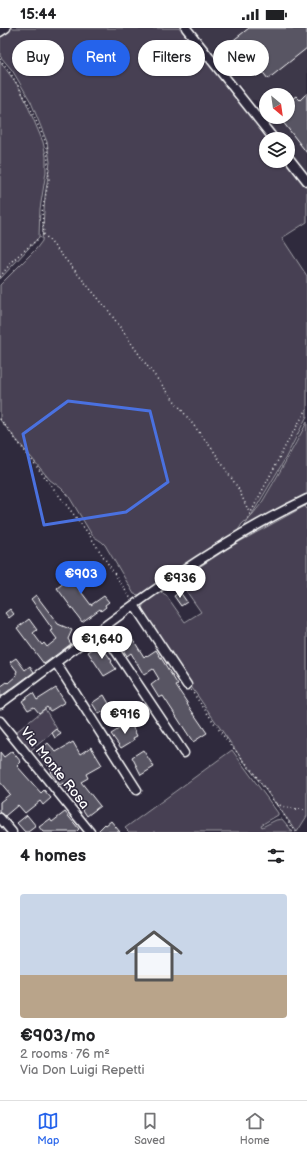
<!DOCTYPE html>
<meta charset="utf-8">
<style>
body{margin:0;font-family:"Balsamiq Sans",sans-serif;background:#f2f2f2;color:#202124;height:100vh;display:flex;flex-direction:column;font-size:15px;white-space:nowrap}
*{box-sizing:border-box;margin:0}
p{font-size:13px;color:#757577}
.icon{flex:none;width:22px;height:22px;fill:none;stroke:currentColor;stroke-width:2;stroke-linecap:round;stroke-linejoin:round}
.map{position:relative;height:804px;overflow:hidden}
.sheet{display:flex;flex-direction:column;background:#fff;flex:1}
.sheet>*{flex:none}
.guide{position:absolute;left:12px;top:12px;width:283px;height:36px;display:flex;gap:8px}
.needle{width:26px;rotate:151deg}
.controls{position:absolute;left:259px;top:60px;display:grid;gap:8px}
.controls a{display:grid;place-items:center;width:36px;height:36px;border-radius:50%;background:#fff;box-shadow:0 1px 3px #0004;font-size:20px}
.price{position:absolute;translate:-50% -34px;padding:0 9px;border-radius:14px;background:#fff;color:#222;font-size:13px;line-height:26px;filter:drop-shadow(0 1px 2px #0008)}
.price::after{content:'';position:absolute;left:50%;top:24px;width:12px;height:9px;margin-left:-6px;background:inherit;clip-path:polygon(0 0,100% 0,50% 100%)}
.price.current{background:#2563eb;color:#fff}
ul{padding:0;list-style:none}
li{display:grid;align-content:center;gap:8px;height:212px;padding:0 20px}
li+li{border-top:1px solid #e0e0e0}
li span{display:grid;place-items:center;height:124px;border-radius:4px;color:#555}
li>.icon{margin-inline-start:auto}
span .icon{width:72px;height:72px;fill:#fffc;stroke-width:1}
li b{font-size:17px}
h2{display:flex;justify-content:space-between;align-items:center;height:48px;padding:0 20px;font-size:17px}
.tag{padding:0 14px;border-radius:18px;background:#fff;box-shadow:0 1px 3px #0004;font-size:14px;line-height:36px}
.tag.current{background:#2563eb;color:#fff}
.status{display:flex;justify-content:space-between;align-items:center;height:28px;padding:0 20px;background:#fff;direction:ltr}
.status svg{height:11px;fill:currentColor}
.tabs{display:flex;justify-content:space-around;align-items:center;height:56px;border-top:1px solid #e0e0e0;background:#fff;font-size:11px;color:#757577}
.tabs a{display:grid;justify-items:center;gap:2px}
.tabs .current{color:#2563eb}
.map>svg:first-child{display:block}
</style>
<div class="status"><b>15:44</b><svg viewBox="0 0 49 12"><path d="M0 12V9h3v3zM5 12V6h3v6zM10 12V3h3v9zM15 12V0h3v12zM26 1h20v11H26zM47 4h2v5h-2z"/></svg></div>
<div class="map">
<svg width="307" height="804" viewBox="0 0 307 804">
<rect width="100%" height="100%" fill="#2f2a3d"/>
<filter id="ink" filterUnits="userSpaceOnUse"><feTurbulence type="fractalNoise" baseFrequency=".025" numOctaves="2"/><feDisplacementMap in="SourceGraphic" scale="8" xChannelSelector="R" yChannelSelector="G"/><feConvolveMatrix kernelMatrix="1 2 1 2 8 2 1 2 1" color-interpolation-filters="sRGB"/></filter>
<g filter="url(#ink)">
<path fill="#3c3749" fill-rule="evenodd" d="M192,0H307V145L288,121V111H280L263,89L264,83L256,72H250L243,64V61L240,56H236L222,38L224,33L215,22L211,23ZM266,67H288V89H266Z"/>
<path fill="#464152" stroke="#a2a0a8" d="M11,0H183L270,111H266V133H288L307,157V194L282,210L307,248V388L285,431L257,478L251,488L242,496L237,504L139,567L134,566L105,517C101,512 96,511 92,507L68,467L61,460L50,452L0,392V257L36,221L42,213L45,168L50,134L47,114L31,74L12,42L0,28V8Z
M0,33L21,62L43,114L46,128V144L40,181L39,209L0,251Z
M307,394V467L244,501C244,496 257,481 261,476C277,449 293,421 307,394Z
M305,478L307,481V788L297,804L234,720L190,657L142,581L144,574L161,564L166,567L185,594L201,584L182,557L181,553L184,549L230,519Z
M45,681L57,701L30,723L16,704Z
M232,722L278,785V787L261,797L262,799L276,792L282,791L293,804H129L125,800Z"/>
<path fill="#595564" stroke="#fff" d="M249,0H307V20L268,51L258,38L249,45L244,40L248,37L245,33L246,32L231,14Z
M307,65V125L279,89H288V74L296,68L300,72Z
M87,541L88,543L92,542L97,548L79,561L91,577L104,568L109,574L105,577L106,579L101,583L100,581L82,594L57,560L81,542L82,544Z
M180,564L187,574L181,578L174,568Z
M36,567L58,596L72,602L68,611L71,616L44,636L17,600L29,591L37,602L33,605L42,617L44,615L47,619L57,611L51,603L53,602L31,571Z
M10,581L14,586L9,590L5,585Z
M129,605L144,629L146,627L147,628L156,622L178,657L176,658L188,676H187L207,705L193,714L163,668L159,670L151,657L159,651L153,641L144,647L131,625L127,628L121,619L125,616L121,610Z
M100,616L112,633L111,634L116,641L104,648L88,624Z
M16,630L25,642L30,638L34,644L0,669V659L7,654L8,655L17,647L16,645L17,643L10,634Z
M56,660L65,674L52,682L50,683L47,679L39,685L34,679L28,682L22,673L33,665L37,672Z
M104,667L111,679L99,686L92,675Z
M130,694L137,708L133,710L134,712L121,720L111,706Z
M57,701L61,706L55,710L52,705Z
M73,714L80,726L91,719L102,737L86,746L88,750L81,754L100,778L87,788L79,776H80L63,755L60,757L50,744L52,742L37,724L48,715L56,724Z
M143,722L154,739L141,747L132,729Z
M12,723L21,734L17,738L41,765L44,762L51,770L43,777L40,773L25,785L18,777L5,788L0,784V774L10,766L0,754V724L4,729Z
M65,784L79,801L76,804H43L39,799L50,791L52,794Z
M27,787L36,798L28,804H25L17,795Z
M111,793L120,804H97L105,796L106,797Z"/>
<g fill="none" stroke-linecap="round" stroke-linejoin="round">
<g stroke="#fff" stroke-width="11">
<path id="minor" d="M186,0L274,111
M0,4L6,0
M288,129L307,153
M134,577L187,657
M101,601L184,725
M56,635L137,762
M0,676C99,603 196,524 307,471
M0,693L90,804
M0,790L12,804"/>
</g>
<path stroke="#fff" stroke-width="1.5" stroke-dasharray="1 3" stroke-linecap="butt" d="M0,31L11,46L28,75L47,117L49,151L42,184L44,206L108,282L148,339L213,422L238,460L250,486
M0,249L13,232L44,206
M0,391L88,505L131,571
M246,494L289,411L307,381
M191,662L222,706L254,745L296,804
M276,776L294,782H307"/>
<use href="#minor" stroke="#2f2a3d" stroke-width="8"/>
</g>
</g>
<path fill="none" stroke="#4a71e0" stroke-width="3" stroke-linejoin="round" d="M68,373L150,383L168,454L126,484L44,497L23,406Z"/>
<g text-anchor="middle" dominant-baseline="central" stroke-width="3" stroke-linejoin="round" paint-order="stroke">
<g font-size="14" fill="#fff" stroke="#2f2a3d">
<text transform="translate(55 740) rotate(51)">Via Monte Rosa</text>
</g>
</g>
</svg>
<div class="controls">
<a><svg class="needle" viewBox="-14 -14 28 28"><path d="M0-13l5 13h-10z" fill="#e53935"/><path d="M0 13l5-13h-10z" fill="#757577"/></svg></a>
<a><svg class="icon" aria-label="layers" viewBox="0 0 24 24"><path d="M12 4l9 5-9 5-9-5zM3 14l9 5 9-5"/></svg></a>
</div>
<b class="price current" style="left:81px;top:567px">€903</b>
<b class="price" style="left:180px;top:571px">€936</b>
<b class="price" style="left:102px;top:632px">€1,640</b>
<b class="price" style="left:125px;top:707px">€916</b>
<div class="guide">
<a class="tag">Buy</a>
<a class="tag current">Rent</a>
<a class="tag">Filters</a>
<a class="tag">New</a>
</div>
</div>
<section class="sheet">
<h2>4 homes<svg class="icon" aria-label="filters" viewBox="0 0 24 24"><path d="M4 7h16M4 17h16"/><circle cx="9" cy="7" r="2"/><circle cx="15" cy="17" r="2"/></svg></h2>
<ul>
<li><span style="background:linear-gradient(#c9d6e8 65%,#b9a48a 0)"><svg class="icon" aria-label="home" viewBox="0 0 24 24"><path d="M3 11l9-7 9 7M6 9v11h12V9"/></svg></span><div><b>€903/mo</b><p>2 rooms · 76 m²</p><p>Via Don Luigi Repetti</p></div></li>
</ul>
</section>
<nav class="tabs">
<a class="current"><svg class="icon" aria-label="map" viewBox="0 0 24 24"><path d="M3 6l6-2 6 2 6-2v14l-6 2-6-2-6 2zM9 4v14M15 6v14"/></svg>Map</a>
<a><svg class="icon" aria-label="saved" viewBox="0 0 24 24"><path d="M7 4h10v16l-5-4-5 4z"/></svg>Saved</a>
<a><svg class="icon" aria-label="home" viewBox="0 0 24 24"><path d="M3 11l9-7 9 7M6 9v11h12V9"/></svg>Home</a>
</nav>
